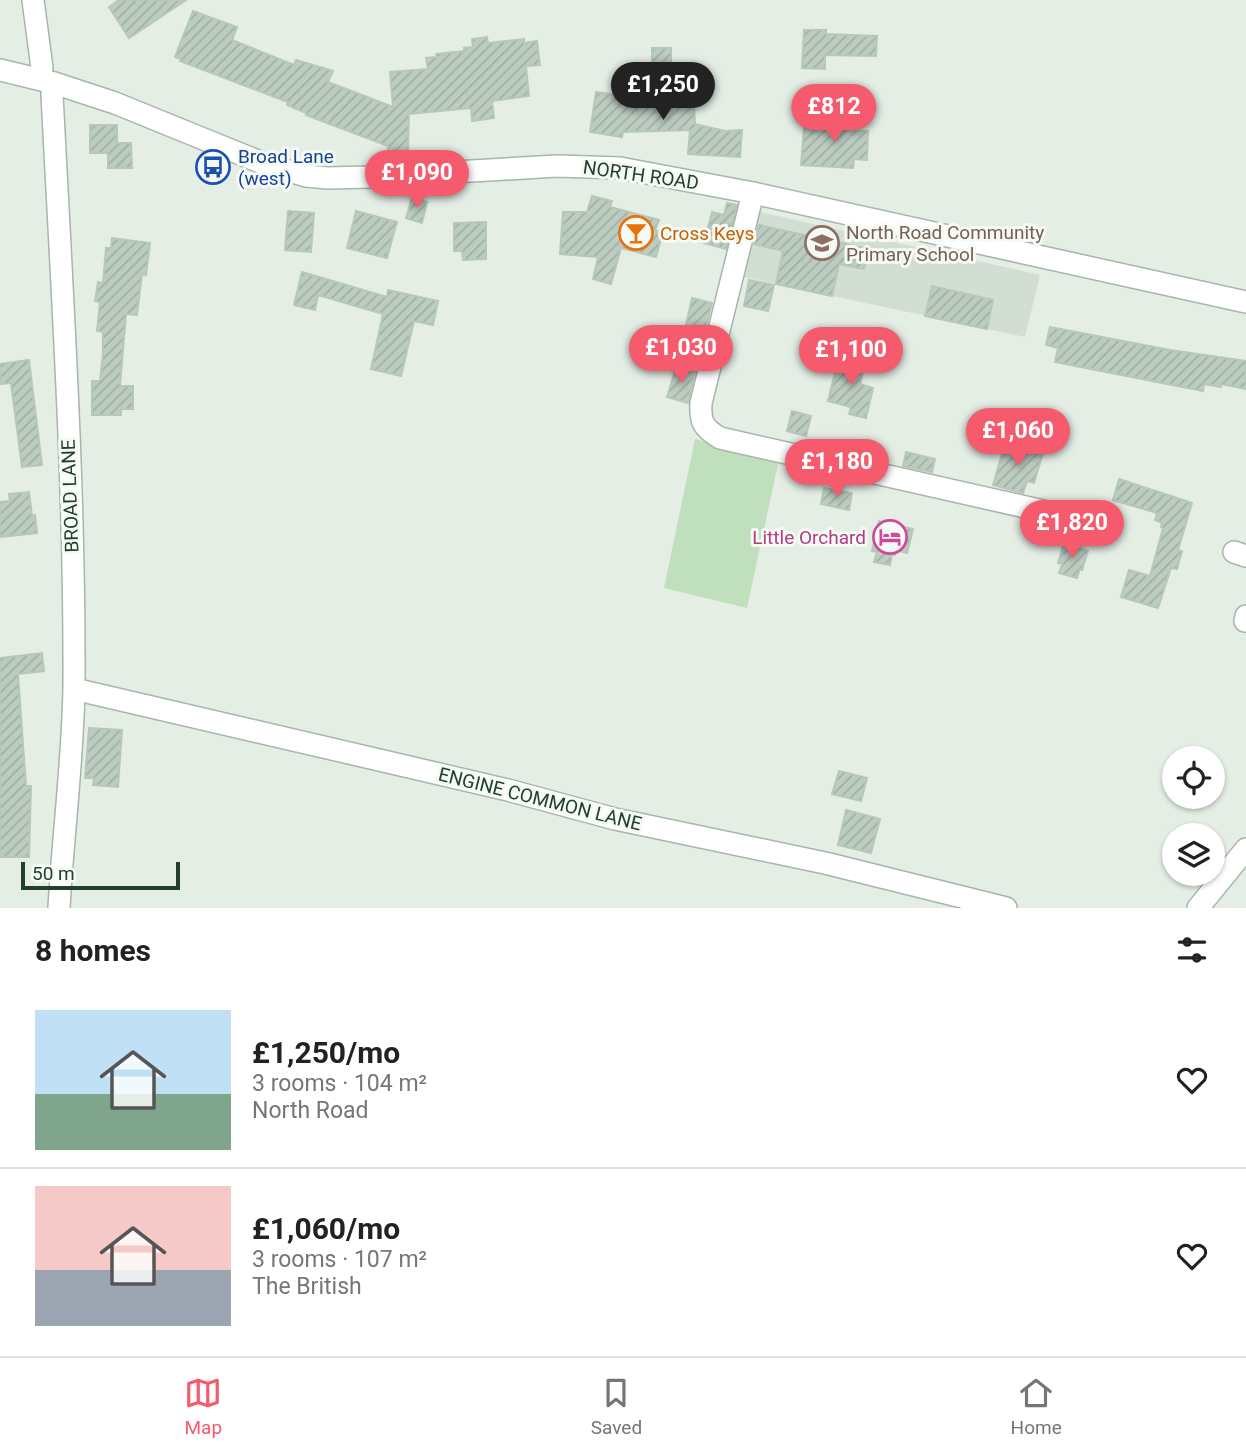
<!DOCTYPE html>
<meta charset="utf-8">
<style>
body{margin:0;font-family:Roboto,sans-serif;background:#f2f2f2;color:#222;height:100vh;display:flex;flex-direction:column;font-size:26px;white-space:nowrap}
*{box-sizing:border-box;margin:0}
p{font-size:23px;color:#767676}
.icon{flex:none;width:38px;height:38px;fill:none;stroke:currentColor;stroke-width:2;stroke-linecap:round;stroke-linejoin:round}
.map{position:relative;height:908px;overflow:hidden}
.sheet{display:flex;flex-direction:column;background:#fff;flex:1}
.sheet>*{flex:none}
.tools{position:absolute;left:1162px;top:746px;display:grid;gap:14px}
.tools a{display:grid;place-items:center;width:63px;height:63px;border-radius:50%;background:#fff;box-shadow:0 2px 5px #0004;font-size:35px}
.scale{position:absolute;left:21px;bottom:18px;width:159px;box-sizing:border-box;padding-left:7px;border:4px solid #22402d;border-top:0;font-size:19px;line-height:24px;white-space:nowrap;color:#22402d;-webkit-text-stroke:5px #f5faf5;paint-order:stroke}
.price{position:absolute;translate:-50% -60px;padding:0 16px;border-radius:24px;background:#f65a6d;color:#fff;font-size:23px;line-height:46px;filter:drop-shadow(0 2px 4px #0008)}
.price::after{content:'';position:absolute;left:50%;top:42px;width:21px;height:16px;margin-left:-10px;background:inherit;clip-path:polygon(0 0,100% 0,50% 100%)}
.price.current{background:#222;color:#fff}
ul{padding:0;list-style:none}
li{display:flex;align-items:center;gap:21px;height:175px;padding:0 35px}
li+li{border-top:2px solid #e0e0e0}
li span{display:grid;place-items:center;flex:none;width:196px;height:140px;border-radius:0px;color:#555}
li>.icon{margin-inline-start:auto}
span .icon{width:84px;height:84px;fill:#fffc;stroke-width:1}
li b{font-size:30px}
h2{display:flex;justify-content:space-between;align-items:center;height:84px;padding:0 35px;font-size:30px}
.tab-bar{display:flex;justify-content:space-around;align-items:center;height:98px;border-top:2px solid #e0e0e0;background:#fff;font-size:19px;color:#767676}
.tab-bar a{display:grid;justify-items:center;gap:4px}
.tab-bar .current{color:#f65a6d}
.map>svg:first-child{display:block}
</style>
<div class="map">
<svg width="1246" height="908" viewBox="0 0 1246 908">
<defs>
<pattern id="building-hatch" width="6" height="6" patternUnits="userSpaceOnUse" patternTransform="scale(1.75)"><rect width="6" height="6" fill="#bcccc0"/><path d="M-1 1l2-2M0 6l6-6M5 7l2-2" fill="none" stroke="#a1b0a5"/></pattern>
</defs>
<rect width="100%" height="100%" fill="#e4eee5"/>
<path fill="#d2ded4" d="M755,211L1040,275L1025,337L739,276Z"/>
<path fill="#c0dfbc" d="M695,439L779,459L747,608L664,588Z"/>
<path fill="url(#building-hatch)" stroke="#b6c8ba" stroke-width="2" d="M119,0H186L129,38L109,7Z
M193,11L237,27L232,40L294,65L296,60L333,71L328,82L393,107L390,72L428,69L426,58L437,57L436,54L464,51V48L473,47L472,39L487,37L488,43L524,39V43L537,41L540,65L526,66L529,96L492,101L494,118L472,121L471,108L409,114L408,151H388V146L306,115V113L287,105L288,102L180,61L181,59L175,57Z
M804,30H826V34L877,36L876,56L825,55V69L802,68Z
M652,48H671V65H652Z
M693,88L695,124L725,131L742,130L740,157L688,154L690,130L623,132L622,137L590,132L596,92L628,97V101L674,100V89Z
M849,103L848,130L868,131L867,160L854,159L853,168L801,165L804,127L828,128Z
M90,125H117V143H131L132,168H108V153H90Z
M592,196L612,201L610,207L659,220L655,230L663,232L656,257L621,248L611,284L593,279L598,257L560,254L563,212H587Z
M412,198L427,202L422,223L406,218Z
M727,203L737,205L726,249L704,243L712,212L724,215Z
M288,211L314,213L311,252L285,250Z
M356,211L397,222L387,258L347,248Z
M486,222V259L463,260L462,251H454V223Z
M759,225L869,249L864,269L839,264L832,296L776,284L783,251L754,244Z
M112,238L150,243L146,275L142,274L137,315L126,314L120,386H133V409H121V415H92V381H100L103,353V332L97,331L100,302L95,301L98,282L103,283L106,248H111Z
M302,272L387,297L388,290L438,301L433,325L414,321L401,376L371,369L383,314L318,295L315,310L294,305Z
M749,280L774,285L768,311L744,306Z
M932,286L993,300L987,329L925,316Z
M692,298L712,303L704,334L685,329Z
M1050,327L1170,350L1246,361V389L1221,384V387L1204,384L1203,391L1055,362L1058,348L1046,345Z
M839,356L865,362L860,384L873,388L866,418L849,414L851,407L828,401Z
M29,360L42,465L22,467L11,383L1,384L0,364Z
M676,367L695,372L688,403L667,397Z
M792,411L811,416L806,436L787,431Z
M1014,444L1043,453L1034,483L1027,481L1023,493L993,485L1003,450L1012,453Z
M906,452L935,459L932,472L903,466Z
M1119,479L1192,503L1178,550L1182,551L1177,569L1171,568L1158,608L1121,597L1129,570L1150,576L1163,528L1161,527L1162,523L1155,520L1157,513L1113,500Z
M824,488L852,493L849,510L821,504Z
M29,492L32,516L35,515L37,533L0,537V502L10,501L9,494Z
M879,521L913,529L907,553L896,550L895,555L892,554L890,565L874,562L877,552L872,551Z
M1064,543L1088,551L1082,570L1080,569L1077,578L1059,573L1062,564L1058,563Z
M42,653L44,671L18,674L26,786H31L29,857H0V658Z
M89,728L122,730L118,787L93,785L94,778H85Z
M839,771L867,778L861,801L832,794Z
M846,810L880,819L871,853L838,845Z"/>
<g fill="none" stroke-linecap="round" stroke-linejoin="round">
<g stroke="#a6b6aa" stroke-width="24">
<path id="minor" d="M33,0L42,68L40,79
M54,83L52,94C62,291 75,489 74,686C73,760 63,834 59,908
M753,193L701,403C700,422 703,428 720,438L1105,525
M1234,552L1246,556
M1245,621L1246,616
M74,689L508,790L615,819L825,863L1006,908
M1198,908L1246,849"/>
</g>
<g stroke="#a6b6aa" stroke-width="24">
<path id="tertiary" d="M0,70L54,83L115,103L265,164L306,176L328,178L369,177L557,166L620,168L753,193L1246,302"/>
</g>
<use href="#minor" stroke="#fff" stroke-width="21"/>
<use href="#tertiary" stroke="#fff" stroke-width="21"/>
</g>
<defs>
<g id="bus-ring" transform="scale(1.75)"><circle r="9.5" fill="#f5faf5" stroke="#1a4fb4" stroke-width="1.5"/><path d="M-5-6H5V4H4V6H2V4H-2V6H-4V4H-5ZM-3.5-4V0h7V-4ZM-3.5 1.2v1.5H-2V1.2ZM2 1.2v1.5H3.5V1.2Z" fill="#1a4fb4"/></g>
<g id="bar-ring" transform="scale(1.75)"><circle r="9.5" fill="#f5faf5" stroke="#e8710a" stroke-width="1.5"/><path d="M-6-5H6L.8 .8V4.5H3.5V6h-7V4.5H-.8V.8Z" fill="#e8710a"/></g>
<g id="school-ring" transform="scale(1.75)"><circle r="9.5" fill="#f5faf5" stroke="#8d6e63" stroke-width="1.5"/><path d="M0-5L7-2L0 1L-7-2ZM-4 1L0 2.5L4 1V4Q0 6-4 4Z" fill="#8d6e63"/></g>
<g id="hotel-ring" transform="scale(1.75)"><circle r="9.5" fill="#f5faf5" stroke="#d1479c" stroke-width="1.5"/><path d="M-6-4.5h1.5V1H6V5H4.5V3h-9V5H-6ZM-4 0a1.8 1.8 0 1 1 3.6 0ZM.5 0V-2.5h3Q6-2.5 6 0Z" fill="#d1479c"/></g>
</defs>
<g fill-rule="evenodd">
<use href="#bus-ring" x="213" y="167"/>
<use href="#bar-ring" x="636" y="233"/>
<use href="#school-ring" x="822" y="243"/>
<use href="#hotel-ring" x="890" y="537"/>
</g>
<g text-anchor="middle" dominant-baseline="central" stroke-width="6" stroke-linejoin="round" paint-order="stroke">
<g font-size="19" fill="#164399" stroke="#f5faf5" text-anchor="start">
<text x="238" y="156">Broad Lane<tspan x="238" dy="22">(west)</tspan></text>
</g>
<g font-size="19" fill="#22402d" stroke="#f5faf5">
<text transform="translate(641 175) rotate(8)">NORTH ROAD</text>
<text transform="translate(70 496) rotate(-92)">BROAD LANE</text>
<text transform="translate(540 799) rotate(14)">ENGINE COMMON LANE</text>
</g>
<g font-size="19" fill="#785e54" stroke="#f5faf5" text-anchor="start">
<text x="846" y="232">North Road Community<tspan x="846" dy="22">Primary School</tspan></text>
</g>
<g font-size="19" fill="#c56008" stroke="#f5faf5" text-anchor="start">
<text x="660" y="233">Cross Keys</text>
</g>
<g font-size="19" fill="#b23c85" stroke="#f5faf5" text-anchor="end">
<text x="866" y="537">Little Orchard</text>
</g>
</g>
</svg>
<div class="tools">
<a><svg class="icon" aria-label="locate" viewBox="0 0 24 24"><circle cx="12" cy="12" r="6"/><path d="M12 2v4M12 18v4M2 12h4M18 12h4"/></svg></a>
<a><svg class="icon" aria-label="layers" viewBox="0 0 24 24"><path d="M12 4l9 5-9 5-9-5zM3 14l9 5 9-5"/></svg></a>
</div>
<div class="scale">50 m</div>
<b class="price current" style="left:663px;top:122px">£1,250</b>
<b class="price" style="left:834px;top:144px">£812</b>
<b class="price" style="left:417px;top:210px">£1,090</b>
<b class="price" style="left:681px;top:385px">£1,030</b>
<b class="price" style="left:851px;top:387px">£1,100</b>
<b class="price" style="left:1018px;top:468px">£1,060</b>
<b class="price" style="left:837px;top:499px">£1,180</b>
<b class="price" style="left:1072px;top:560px">£1,820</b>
</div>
<section class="sheet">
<h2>8 homes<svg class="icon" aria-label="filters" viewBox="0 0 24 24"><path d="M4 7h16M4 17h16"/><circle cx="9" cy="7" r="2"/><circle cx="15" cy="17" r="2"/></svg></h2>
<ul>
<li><span style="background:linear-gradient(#bfe0f5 60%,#7fa58c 0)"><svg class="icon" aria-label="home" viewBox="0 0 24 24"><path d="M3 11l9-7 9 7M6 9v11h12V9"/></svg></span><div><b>£1,250/mo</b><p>3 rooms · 104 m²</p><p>North Road</p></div><svg class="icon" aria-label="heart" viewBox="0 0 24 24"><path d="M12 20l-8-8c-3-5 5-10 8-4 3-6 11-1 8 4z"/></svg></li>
<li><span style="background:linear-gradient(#f6c9c9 60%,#9aa5b1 0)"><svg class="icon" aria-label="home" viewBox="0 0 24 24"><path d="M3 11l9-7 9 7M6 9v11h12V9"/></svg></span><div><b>£1,060/mo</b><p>3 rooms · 107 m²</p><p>The British</p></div><svg class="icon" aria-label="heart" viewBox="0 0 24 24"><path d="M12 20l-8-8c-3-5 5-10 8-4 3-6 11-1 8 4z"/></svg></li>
</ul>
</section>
<nav class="tab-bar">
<a class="current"><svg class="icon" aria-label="map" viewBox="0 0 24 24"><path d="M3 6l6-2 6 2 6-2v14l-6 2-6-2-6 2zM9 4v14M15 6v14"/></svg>Map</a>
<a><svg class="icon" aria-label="saved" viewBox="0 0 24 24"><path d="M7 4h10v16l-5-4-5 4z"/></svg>Saved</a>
<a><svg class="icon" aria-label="home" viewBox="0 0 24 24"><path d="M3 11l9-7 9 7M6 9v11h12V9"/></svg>Home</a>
</nav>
